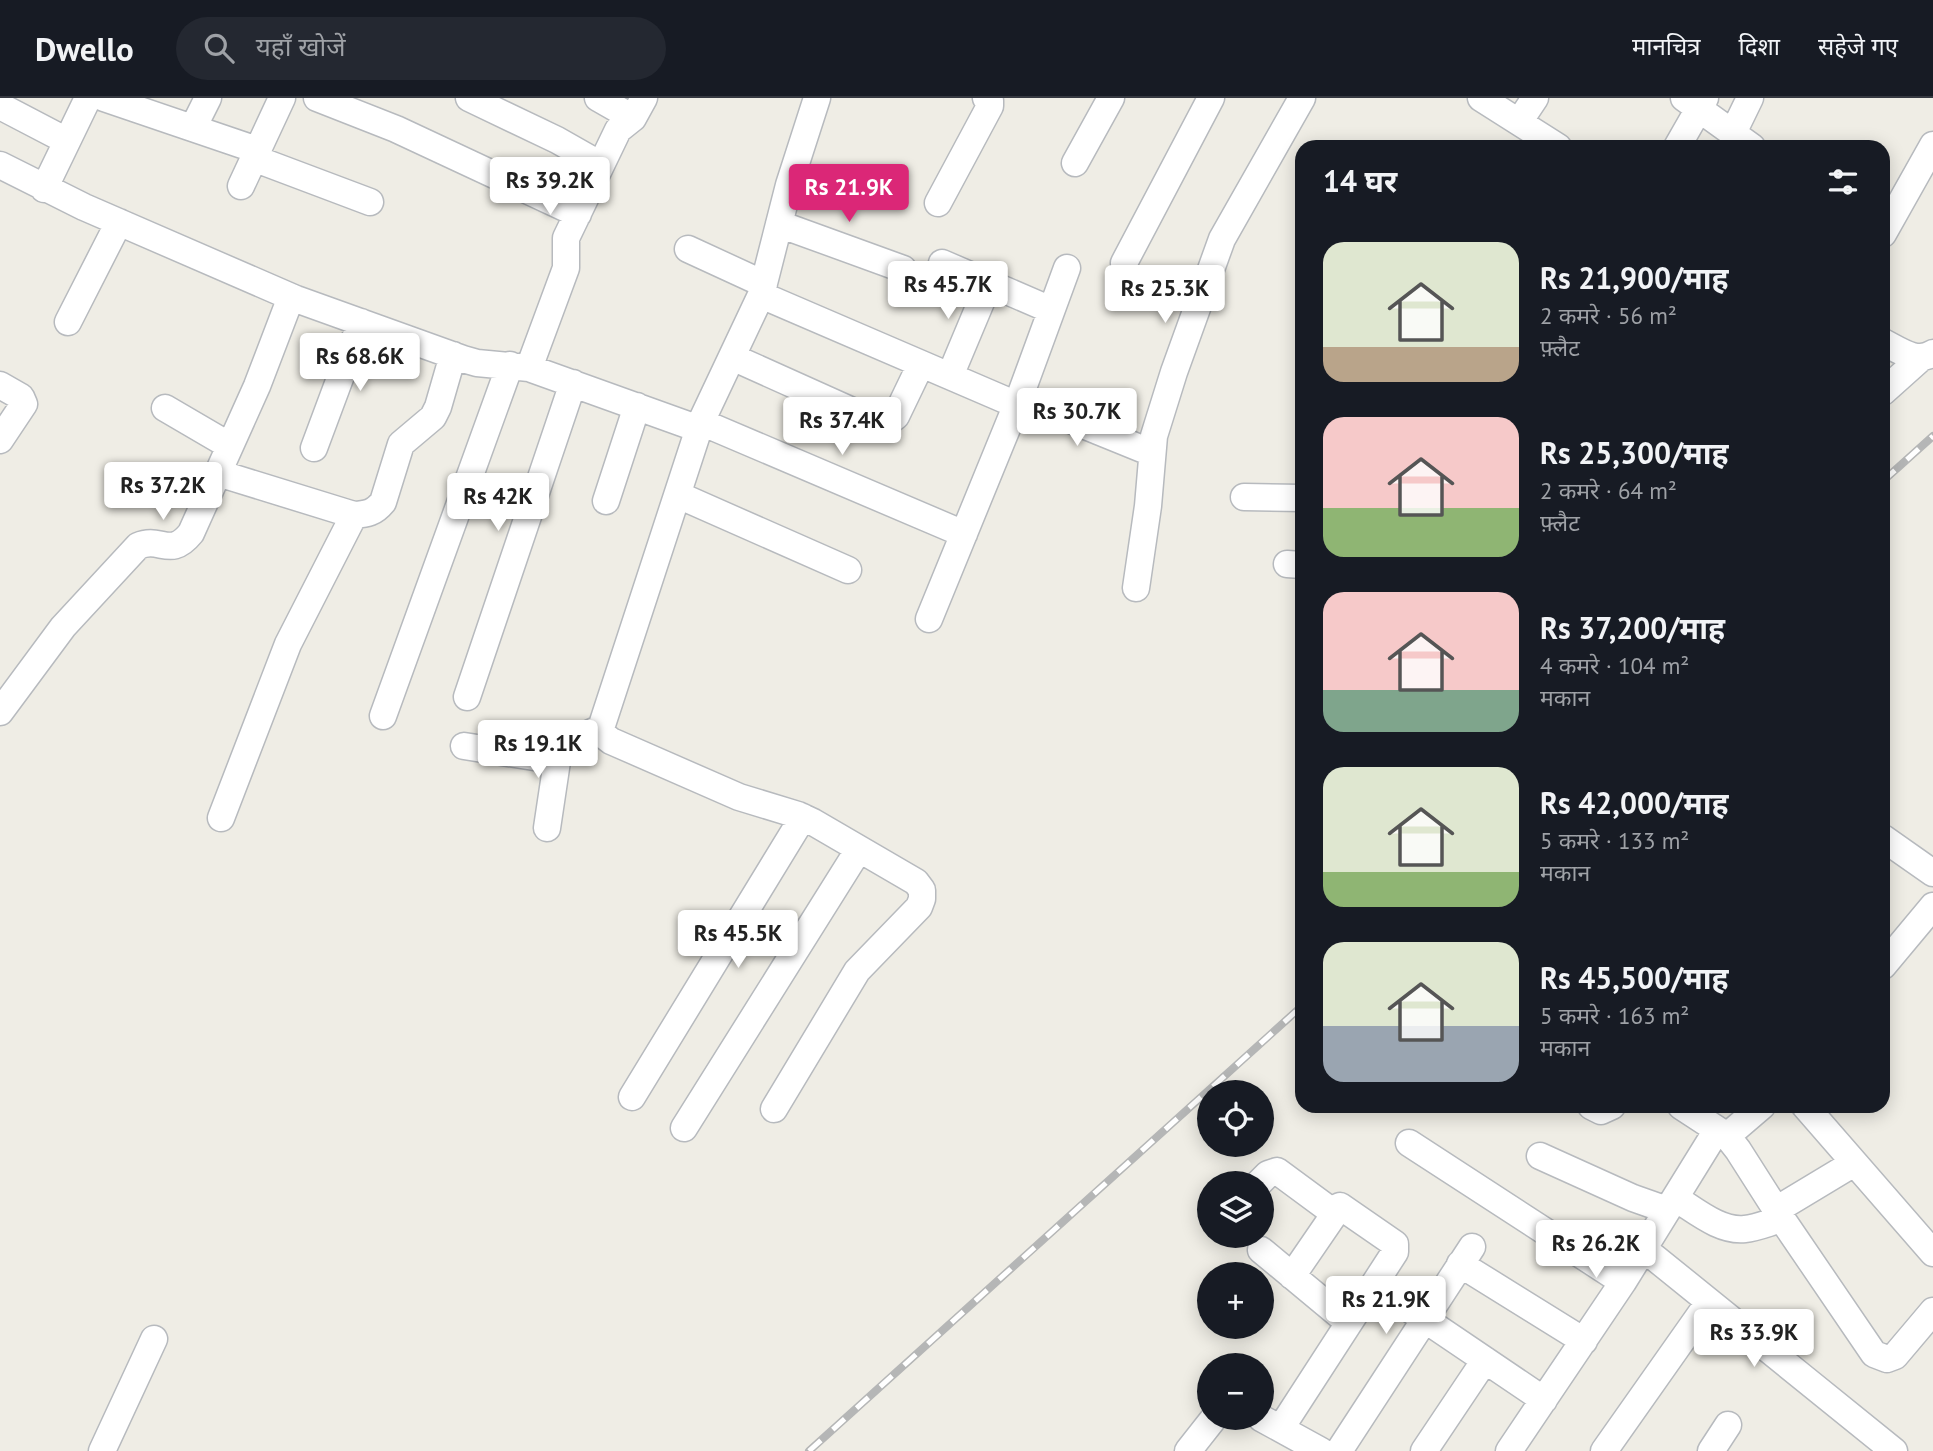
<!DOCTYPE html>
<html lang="hi">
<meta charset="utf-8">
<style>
body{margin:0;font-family:"PT Sans","Noto Sans Devanagari",sans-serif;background:#242831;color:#f1f3f6;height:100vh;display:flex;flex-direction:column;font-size:26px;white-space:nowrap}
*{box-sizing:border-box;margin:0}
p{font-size:23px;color:#9ea1a6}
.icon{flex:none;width:38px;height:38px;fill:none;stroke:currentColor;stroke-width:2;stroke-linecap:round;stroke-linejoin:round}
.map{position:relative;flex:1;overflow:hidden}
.drawer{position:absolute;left:1295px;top:42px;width:595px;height:973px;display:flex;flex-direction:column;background:#171b24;border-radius:21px;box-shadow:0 4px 18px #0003}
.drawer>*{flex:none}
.fabs{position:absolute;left:1197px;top:982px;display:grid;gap:14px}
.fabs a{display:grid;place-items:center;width:77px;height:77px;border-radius:50%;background:#171b24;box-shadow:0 4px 18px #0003;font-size:35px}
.price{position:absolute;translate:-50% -60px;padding:0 16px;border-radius:7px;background:#fff;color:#222;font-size:23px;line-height:46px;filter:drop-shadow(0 2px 4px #0008)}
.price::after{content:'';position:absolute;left:50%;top:42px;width:21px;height:16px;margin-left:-10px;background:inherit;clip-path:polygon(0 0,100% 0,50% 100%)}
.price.current{background:#db2777;color:#fff}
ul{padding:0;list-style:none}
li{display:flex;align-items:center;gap:21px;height:175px;padding:0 28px}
li span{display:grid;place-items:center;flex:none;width:196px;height:140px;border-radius:21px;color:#555}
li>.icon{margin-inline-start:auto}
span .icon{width:84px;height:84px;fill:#fffc;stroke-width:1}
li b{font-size:30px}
h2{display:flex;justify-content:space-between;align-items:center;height:84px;padding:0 28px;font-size:30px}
header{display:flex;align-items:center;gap:42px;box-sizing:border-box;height:98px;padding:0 35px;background:#171b24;border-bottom:2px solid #363941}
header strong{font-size:33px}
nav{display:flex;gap:38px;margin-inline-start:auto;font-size:24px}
.search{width:490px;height:63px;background:#242831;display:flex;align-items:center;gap:18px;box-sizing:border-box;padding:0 24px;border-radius:38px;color:#9ea1a6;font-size:26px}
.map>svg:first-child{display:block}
</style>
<header>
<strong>Dwello</strong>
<div class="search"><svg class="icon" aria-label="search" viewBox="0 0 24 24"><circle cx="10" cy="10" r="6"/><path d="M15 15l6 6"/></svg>यहाँ खोजें</div>
<nav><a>मानचित्र</a><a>दिशा</a><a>सहेजे गए</a></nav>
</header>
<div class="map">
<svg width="1933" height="1353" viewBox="0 0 1933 1353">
<rect width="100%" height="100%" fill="#efede5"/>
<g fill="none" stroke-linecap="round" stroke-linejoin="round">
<g stroke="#b7babe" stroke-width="29">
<path id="minor" d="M104,0L257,52
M317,0L396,31L578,116
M469,0L557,42L601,67
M598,0L633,20
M1481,0L1558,49
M1684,0L1752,49
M0,8L67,43
M1519,24L1535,0
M193,30L208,0
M1733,35L1750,0
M1677,49L1705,0
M253,60L370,104
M1075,65L1111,0
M0,67L84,109L296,201L463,261L477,265L529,270L699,331
M241,88L282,0
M44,91L88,0
M938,105L990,8V3L986,0
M779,126L903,171
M1883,136L1933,47
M688,151L764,186
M942,165L1051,212
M1124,165L1211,0
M761,197L1017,307
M68,224L119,124
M1883,244C1899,252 1917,266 1933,255
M732,259L879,325L886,326L896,318L921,266
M529,270L566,170V140L618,32L633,20L644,0
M950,278L989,185
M0,287L21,299L24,306L0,342
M1883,294L1921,260
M1019,301L1152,355
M165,310L230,348
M701,324L964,436
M314,350L361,224
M218,375L354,417C367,416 374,415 383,404L401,346L433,319L438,309L453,257
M678,397L848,472
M1244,399L1302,400
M606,403L637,308
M1287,466L1302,467
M1136,490L1148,408L1154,338L1174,274L1222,141L1302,0
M929,521L1019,301L1067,170
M467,599L573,285
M0,614L63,529L138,448C161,438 170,461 191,435L257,288L291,199
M383,618L510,267
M464,648L534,659L547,655L601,630
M221,720L288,546L354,417
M547,730L559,650
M1883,740L1933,775
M1883,868L1933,808
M632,999L803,719
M1591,1008L1601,1013L1612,1008
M1681,1008L1727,1038L1738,1052L1782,1121L1874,1256L1887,1261L1895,1258L1933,1213
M1805,1008L1933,1155
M774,1011L857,873L919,809L922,801V792L916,784L813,724L798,717L739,699L611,643L602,636L601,630L701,324L761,197L789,87L817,0
M684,1030L859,751
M1727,1038L1762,1008
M1409,1045L1623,1184
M1540,1058L1633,1100L1667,1112
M1259,1085L1268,1076L1277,1073L1334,1115
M1675,1100C1695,1112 1720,1134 1745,1131C1757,1130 1770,1124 1782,1121
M1776,1112L1854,1065
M1644,1151L1894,1353
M1261,1152L1349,1225
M1460,1166L1584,1243
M1374,1187L1544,1302
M1261,1320L1321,1353
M1281,1330L1395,1154V1146L1340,1108L1292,1178
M102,1353L154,1241
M1188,1353L1214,1320
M1339,1353L1472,1149
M1424,1353L1485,1262
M1509,1353L1623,1184L1717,1032
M1604,1353L1709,1204
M1711,1353L1728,1327"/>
</g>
<use href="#minor" stroke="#fff" stroke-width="26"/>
<g stroke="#b5b6b6" stroke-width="8">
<path id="rail" d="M1883,383L1933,338
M809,1353L1302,908"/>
</g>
<use href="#rail" stroke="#fff" stroke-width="5" stroke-dasharray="16" stroke-linecap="butt"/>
</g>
</svg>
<div class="fabs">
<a><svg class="icon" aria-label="locate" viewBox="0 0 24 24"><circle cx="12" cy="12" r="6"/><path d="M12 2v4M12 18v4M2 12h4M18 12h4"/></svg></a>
<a><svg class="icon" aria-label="layers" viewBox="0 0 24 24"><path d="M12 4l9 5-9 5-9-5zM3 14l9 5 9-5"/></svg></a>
<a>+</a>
<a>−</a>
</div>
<b class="price" style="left:550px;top:119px">Rs 39.2K</b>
<b class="price current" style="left:849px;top:126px">Rs 21.9K</b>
<b class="price" style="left:948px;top:223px">Rs 45.7K</b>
<b class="price" style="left:1165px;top:227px">Rs 25.3K</b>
<b class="price" style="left:360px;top:295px">Rs 68.6K</b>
<b class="price" style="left:1077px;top:350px">Rs 30.7K</b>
<b class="price" style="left:842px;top:359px">Rs 37.4K</b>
<b class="price" style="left:163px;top:424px">Rs 37.2K</b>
<b class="price" style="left:498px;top:435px">Rs 42K</b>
<b class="price" style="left:538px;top:682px">Rs 19.1K</b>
<b class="price" style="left:738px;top:872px">Rs 45.5K</b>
<b class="price" style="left:1596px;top:1182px">Rs 26.2K</b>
<b class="price" style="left:1386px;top:1238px">Rs 21.9K</b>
<b class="price" style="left:1754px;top:1271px">Rs 33.9K</b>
<section class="drawer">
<h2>14 घर<svg class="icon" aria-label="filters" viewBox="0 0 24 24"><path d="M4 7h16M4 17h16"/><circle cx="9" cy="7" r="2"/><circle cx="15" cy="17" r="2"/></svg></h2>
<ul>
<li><span style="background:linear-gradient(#dfe7d0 75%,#b9a48a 0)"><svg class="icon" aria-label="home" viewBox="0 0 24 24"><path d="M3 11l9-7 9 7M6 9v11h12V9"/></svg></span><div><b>Rs 21,900/माह</b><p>2 कमरे · 56 m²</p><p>फ़्लैट</p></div></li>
<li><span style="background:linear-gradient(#f6c9c9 65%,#8fb573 0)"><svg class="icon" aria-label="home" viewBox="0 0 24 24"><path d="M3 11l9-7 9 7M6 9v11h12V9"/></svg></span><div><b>Rs 25,300/माह</b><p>2 कमरे · 64 m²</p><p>फ़्लैट</p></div></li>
<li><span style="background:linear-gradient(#f6c9c9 70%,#7fa58c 0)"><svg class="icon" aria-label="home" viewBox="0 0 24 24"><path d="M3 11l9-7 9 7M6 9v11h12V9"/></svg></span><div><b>Rs 37,200/माह</b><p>4 कमरे · 104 m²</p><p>मकान</p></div></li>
<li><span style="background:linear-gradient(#dfe7d0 75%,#8fb573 0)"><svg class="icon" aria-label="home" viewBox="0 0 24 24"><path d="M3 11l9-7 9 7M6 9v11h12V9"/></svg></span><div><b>Rs 42,000/माह</b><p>5 कमरे · 133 m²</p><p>मकान</p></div></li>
<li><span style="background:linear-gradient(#dfe7d0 60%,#9aa5b1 0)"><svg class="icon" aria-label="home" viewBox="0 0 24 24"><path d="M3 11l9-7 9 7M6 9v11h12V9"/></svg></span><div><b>Rs 45,500/माह</b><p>5 कमरे · 163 m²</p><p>मकान</p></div></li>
</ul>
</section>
</div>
